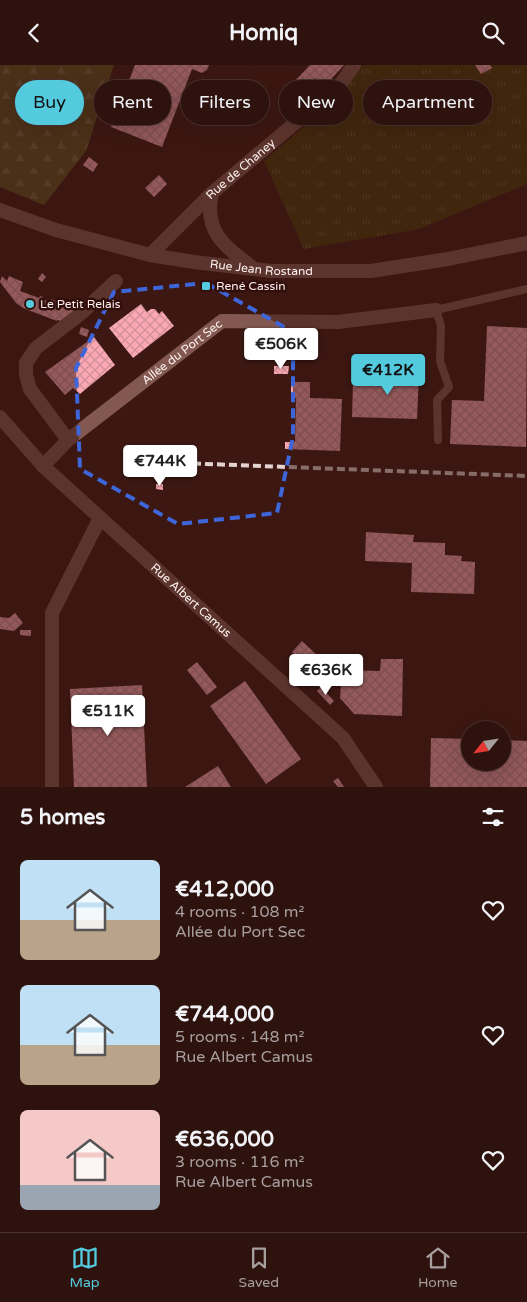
<!DOCTYPE html>
<meta charset="utf-8">
<style>
body{margin:0;font-family:"Varela Round",sans-serif;background:#3a201c;color:#f1f3f6;height:100vh;display:flex;flex-direction:column;font-size:19px;white-space:nowrap}
*{box-sizing:border-box;margin:0}
p{font-size:16px;color:#a79e9e}
.icon{flex:none;width:28px;height:28px;fill:none;stroke:currentColor;stroke-width:2;stroke-linecap:round;stroke-linejoin:round}
.map{position:relative;height:722px;overflow:hidden}
.sheet{display:flex;flex-direction:column;background:#2e120e;flex:1}
.sheet>*{flex:none}
.hud{position:absolute;left:15px;top:15px;width:498px;height:45px;display:flex;gap:10px}
.needle{width:32px;rotate:240deg}
.controls{position:absolute;left:461px;top:656px;display:grid;gap:10px}
.controls a{display:grid;place-items:center;width:50px;height:50px;border-radius:50%;background:#2e120e;box-shadow:0 5px 20px #0002,0 0 0 1px #49322e;font-size:25px}
.price{position:absolute;translate:-50% -42px;padding:0 11px;border-radius:5px;background:#fff;color:#222;font-size:16px;line-height:32px;filter:drop-shadow(0 1px 2px #0008)}
.price::after{content:'';position:absolute;left:50%;top:30px;width:15px;height:11px;margin-left:-8px;background:inherit;clip-path:polygon(0 0,100% 0,50% 100%)}
.price.active{background:#54cade;color:#111}
ul{padding:0;list-style:none}
li{display:flex;align-items:center;gap:15px;height:125px;padding:0 20px}
li span{display:grid;place-items:center;flex:none;width:140px;height:100px;border-radius:8px;color:#555}
li>.icon{margin-inline-start:auto}
span .icon{width:60px;height:60px;fill:#fffc;stroke-width:1}
li b{font-size:21px}
h2{display:flex;justify-content:space-between;align-items:center;height:60px;padding:0 20px;font-size:21px}
.pill{padding:0 18px;border-radius:22px;background:#2e120e;box-shadow:0 5px 20px #0002,0 0 0 1px #49322e;font-size:18px;line-height:45px}
.pill.active{background:#54cade;color:#111}
header{display:flex;justify-content:space-between;align-items:center;height:65px;padding:0 20px;background:#2e120e;font-size:22px;font-weight:800}
.tabs{display:flex;justify-content:space-around;align-items:center;height:70px;border-top:1px solid #49322e;background:#2e120e;font-size:14px;color:#a79e9e}
.tabs a{display:grid;justify-items:center;gap:2px}
.tabs .active{color:#54cade}
.map>svg:first-child{display:block}
</style>
<header><svg class="icon" aria-label="back" viewBox="0 0 24 24"><path d="M15 5l-7 7 7 7"/></svg>Homiq<svg class="icon" aria-label="search" viewBox="0 0 24 24"><circle cx="10" cy="10" r="6"/><path d="M15 15l6 6"/></svg></header>
<div class="map">
<svg width="527" height="722" viewBox="0 0 527 722">
<defs>
<pattern id="grass-tufts" width="24" height="20" patternUnits="userSpaceOnUse" patternTransform="scale(1.25)"><rect width="24" height="20" fill="#483909"/><path d="M3 7l-1-3M5 7V3M7 7l1-3M15 17l-1-3M17 17v-4M19 17l1-3" fill="none" stroke="#63562d"/></pattern>
<pattern id="forest-firs" width="22" height="20" patternUnits="userSpaceOnUse" patternTransform="scale(1.25)"><rect width="22" height="20" fill="#5e4e21"/><path d="M5 1l3.5 6h-7zM16 11l3.5 6h-7z" fill="#766842"/></pattern>
<pattern id="building-cross-hatch" width="8" height="8" patternUnits="userSpaceOnUse" patternTransform="scale(1.25)"><rect width="8" height="8" fill="#fca8b4"/><path d="M0 0l8 8M0 8l8-8" fill="none" stroke="#d09099"/></pattern>
</defs>
<rect width="100%" height="100%" fill="#3d1813"/>
<path fill="url(#grass-tufts)" d="M362,0H527V119L419,164L304,184L264,96L343,28Z"/>
<path fill="url(#forest-firs)" d="M0,0H114L86,86L44,140L0,122Z"/>
<path fill="url(#building-cross-hatch)" d="M135,0H209L207,5L202,8L192,4L162,82L111,62Z
M310,0H344L324,22L315,13L298,32L288,23Z
M475,0H490L492,3L481,9Z
M89,92L98,99L93,107L83,100Z
M159,110L167,119L154,132L145,123Z
M42,208L46,212L42,217L38,214Z
M2,211L7,216L9,211L23,217L20,226L39,233L40,231L43,232L42,234L50,237L51,234L63,239L74,246L61,256L57,255V256L23,243L16,238L0,217Z
M141,239L147,247L151,244H155L159,249L162,246L174,261L133,293L109,263Z
M487,261L527,263L526,382L450,379L452,335L484,336Z
M81,262L89,265L87,272L79,269Z
M94,272L115,300L80,329L73,323L65,330L45,307Z
M393,295L408,304L407,308L419,309L417,354L352,352L353,317L382,318V311H387L391,304L389,303Z
M274,301H289L288,309H274Z
M291,317H310V333L342,334L340,386L285,384V377H295L296,333H291Z
M156,419H163V425L156,424Z
M366,467L414,470L413,477L445,478V490L462,491L461,496L475,497L474,529L411,527L412,498L365,496Z
M15,548L23,558L14,566L0,564V552L9,553Z
M20,565H31V571L20,570Z
M302,576L321,594L311,605L292,587Z
M381,594H403L402,651L354,649L340,633L342,605L380,606Z
M197,597L217,622L207,630L187,605Z
M245,616L301,694L266,719L210,641Z
M142,620L147,722H74L70,624Z
M321,622L334,636L330,640L317,626Z
M431,673L470,674V698H502V675L527,676V722H430Z
M218,701L231,722H185Z
M338,713L344,722H338L333,716Z"/>
<g fill="none" stroke-linecap="round" stroke-linejoin="round">
<path stroke="#835850" stroke-width="8" d="M438,375L437,335L449,322L440,296L441,261L436,245L527,224"/>
<g stroke="#835850" stroke-width="14">
<path id="s1" d="M68,375L222,256L338,257L436,245"/>
<path d="M43,401L68,375L30,324L26,310V298L36,283L79,250L116,216"/>
<path d="M52,722V548L100,453"/>
</g>
<g stroke="#835850" stroke-width="14">
<path d="M212,128C203,167 225,181 253,203"/>
<path id="s2" d="M150,190L212,128L340,20L354,0"/>
<path id="s3" d="M0,352L43,401L343,673L376,722"/>
</g>
<path stroke="#835850" stroke-width="14" id="s4" d="M0,145L56,165L150,190L194,197L271,206H371L448,194L527,178"/>
<path stroke="#e3d4d2" stroke-width="4" stroke-dasharray="8 4" stroke-linecap="butt" d="M181,398L527,411"/>
</g>
<path d="M0 0H527V722H0ZM206,218L293,267V372L277,448L178,459L80,404L76,303L114,227Z" fill="#3d1813" fill-opacity=".55" fill-rule="evenodd"/>
<path fill="none" stroke="#3e66db" stroke-width="4" stroke-dasharray="10 6" stroke-linejoin="round" d="M206,218L293,267V372L277,448L178,459L80,404L76,303L114,227Z"/>
<g fill="#54cade" stroke="#320e0a" stroke-width="2">
<rect x="201" y="216" width="10" height="10" rx="2.5"/>
<circle cx="30" cy="239" r="5"/>
</g>
<g text-anchor="middle" dominant-baseline="central" stroke-width="5" stroke-linejoin="round" paint-order="stroke">
<g font-size="12" fill="#fcf1ef" stroke="#320e0a">
<text stroke="none"><textPath href="#s2" startOffset="125">Rue de Chaney</textPath></text>
<text stroke="none"><textPath href="#s4" startOffset="269">Rue Jean Rostand</textPath></text>
<text stroke="none"><textPath href="#s1" startOffset="144">Allée du Port Sec</textPath></text>
<text stroke="none"><textPath href="#s3" startOffset="265">Rue Albert Camus</textPath></text>
</g>
<g font-size="12" fill="#fcf1ef" stroke="#320e0a" text-anchor="start">
<text x="216" y="221">René Cassin</text>
<text x="40" y="239">Le Petit Relais</text>
</g>
</g>
</svg>
<div class="controls">
<a><svg class="needle" viewBox="-14 -14 28 28"><path d="M0-13l5 13h-10z" fill="#e53935"/><path d="M0 13l5-13h-10z" fill="#a79e9e"/></svg></a>
</div>
<b class="price" style="left:281px;top:305px">€506K</b>
<b class="price active" style="left:388px;top:331px">€412K</b>
<b class="price" style="left:160px;top:422px">€744K</b>
<b class="price" style="left:326px;top:631px">€636K</b>
<b class="price" style="left:108px;top:672px">€511K</b>
<div class="hud">
<a class="pill active">Buy</a>
<a class="pill">Rent</a>
<a class="pill">Filters</a>
<a class="pill">New</a>
<a class="pill">Apartment</a>
</div>
</div>
<section class="sheet">
<h2>5 homes<svg class="icon" aria-label="filters" viewBox="0 0 24 24"><path d="M4 7h16M4 17h16"/><circle cx="9" cy="7" r="2"/><circle cx="15" cy="17" r="2"/></svg></h2>
<ul>
<li><span style="background:linear-gradient(#bfe0f5 60%,#b9a48a 0)"><svg class="icon" aria-label="home" viewBox="0 0 24 24"><path d="M3 11l9-7 9 7M6 9v11h12V9"/></svg></span><div><b>€412,000</b><p>4 rooms · 108 m²</p><p>Allée du Port Sec</p></div><svg class="icon" aria-label="heart" viewBox="0 0 24 24"><path d="M12 20l-8-8c-3-5 5-10 8-4 3-6 11-1 8 4z"/></svg></li>
<li><span style="background:linear-gradient(#bfe0f5 60%,#b9a48a 0)"><svg class="icon" aria-label="home" viewBox="0 0 24 24"><path d="M3 11l9-7 9 7M6 9v11h12V9"/></svg></span><div><b>€744,000</b><p>5 rooms · 148 m²</p><p>Rue Albert Camus</p></div><svg class="icon" aria-label="heart" viewBox="0 0 24 24"><path d="M12 20l-8-8c-3-5 5-10 8-4 3-6 11-1 8 4z"/></svg></li>
<li><span style="background:linear-gradient(#f6c9c9 75%,#9aa5b1 0)"><svg class="icon" aria-label="home" viewBox="0 0 24 24"><path d="M3 11l9-7 9 7M6 9v11h12V9"/></svg></span><div><b>€636,000</b><p>3 rooms · 116 m²</p><p>Rue Albert Camus</p></div><svg class="icon" aria-label="heart" viewBox="0 0 24 24"><path d="M12 20l-8-8c-3-5 5-10 8-4 3-6 11-1 8 4z"/></svg></li>
</ul>
</section>
<nav class="tabs">
<a class="active"><svg class="icon" aria-label="map" viewBox="0 0 24 24"><path d="M3 6l6-2 6 2 6-2v14l-6 2-6-2-6 2zM9 4v14M15 6v14"/></svg>Map</a>
<a><svg class="icon" aria-label="saved" viewBox="0 0 24 24"><path d="M7 4h10v16l-5-4-5 4z"/></svg>Saved</a>
<a><svg class="icon" aria-label="home" viewBox="0 0 24 24"><path d="M3 11l9-7 9 7M6 9v11h12V9"/></svg>Home</a>
</nav>
